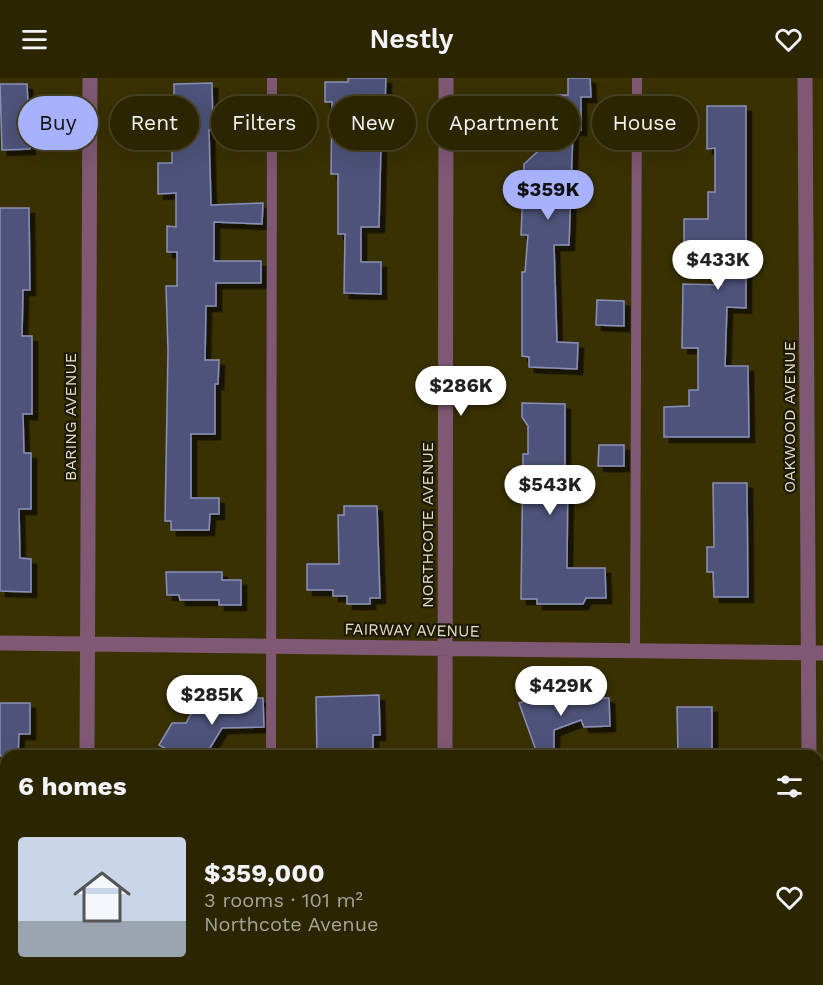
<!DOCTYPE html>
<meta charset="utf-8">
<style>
body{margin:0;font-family:"Work Sans",sans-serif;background:#373111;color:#f1f3f6;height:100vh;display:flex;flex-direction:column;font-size:22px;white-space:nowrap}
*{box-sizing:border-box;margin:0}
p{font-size:20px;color:#a6a599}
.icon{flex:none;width:33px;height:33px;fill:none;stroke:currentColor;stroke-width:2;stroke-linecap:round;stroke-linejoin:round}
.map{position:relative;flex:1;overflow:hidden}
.panel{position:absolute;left:0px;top:672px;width:824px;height:236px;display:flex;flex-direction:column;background:#2b2502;border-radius:18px 18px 0 0;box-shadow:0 6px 24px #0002,0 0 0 2px #474224}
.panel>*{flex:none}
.guide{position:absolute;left:18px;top:18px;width:788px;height:54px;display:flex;gap:12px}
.price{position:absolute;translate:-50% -51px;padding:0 14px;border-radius:21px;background:#fff;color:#222;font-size:20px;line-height:39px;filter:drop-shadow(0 2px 3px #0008)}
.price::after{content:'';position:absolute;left:50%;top:36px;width:18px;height:14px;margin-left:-9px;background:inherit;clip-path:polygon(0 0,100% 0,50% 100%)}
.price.current{background:#a7b1fc;color:#111}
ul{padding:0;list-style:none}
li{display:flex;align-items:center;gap:18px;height:150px;padding:0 18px}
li+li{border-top:2px solid #474224}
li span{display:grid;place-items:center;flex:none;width:168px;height:120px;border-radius:6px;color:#555}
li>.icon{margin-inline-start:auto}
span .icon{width:72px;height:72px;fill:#fffc;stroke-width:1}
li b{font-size:26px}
h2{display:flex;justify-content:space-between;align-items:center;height:72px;padding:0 18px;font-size:26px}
.chip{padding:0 21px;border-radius:27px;background:#2b2502;box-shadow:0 6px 24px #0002,0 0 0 2px #474224;font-size:21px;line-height:54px}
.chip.current{background:#a7b1fc;color:#111}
header{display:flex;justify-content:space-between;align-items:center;height:78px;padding:0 18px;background:#2b2502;font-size:27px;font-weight:600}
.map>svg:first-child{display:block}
</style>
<header><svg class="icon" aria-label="menu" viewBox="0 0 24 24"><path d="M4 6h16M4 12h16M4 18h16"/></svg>Nestly<svg class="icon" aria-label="heart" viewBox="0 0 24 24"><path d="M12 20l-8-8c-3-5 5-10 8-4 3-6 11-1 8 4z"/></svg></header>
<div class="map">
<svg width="823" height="907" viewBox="0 0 823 907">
<defs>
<filter id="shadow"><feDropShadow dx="5.5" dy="5.5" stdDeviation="0" flood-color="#0009"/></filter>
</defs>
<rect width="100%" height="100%" fill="#393102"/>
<path fill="#4e5379" stroke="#8a90ba" stroke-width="1.5" filter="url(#shadow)" d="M348,0H386L385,25H382L379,149H361V184H381V216L344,215L345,156H338V96H331L332,24H325V4H348Z
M568,0H590L591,19H581V52H573L569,167H554L557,264L578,265L577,291L529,289V279L522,278V194H525L528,157H521L524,86L561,52H524L523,17H568Z
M212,5L213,52H209L211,127L263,125L262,146L214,144V183H261V205H216V228H206L205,282H219L218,306H215V356H191V420H219V436H210L209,452H171V443H165L168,273L166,208H177V174H167V148L176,149V115L158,116V85H172V53H163V32H174V6Z
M0,6H27L30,71L2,72Z
M707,28H746V230L727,229L725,288H748L749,359H664V329L689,328V312H698V270H682L683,206L722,207L711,167H684V141H708V114H715V70L707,71Z
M0,130H29L30,212H23L22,258H32V336H23L24,375H31V431H19L20,480L31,481V514L0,513Z
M597,222L624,223V248L596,247Z
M522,325L565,326V388H568L567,490H605L606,520H586L583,526H537V521H521L523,376H528V348L522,339Z
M599,367H624V388H598Z
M713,405H747L748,519H714L713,494H707V469H714Z
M344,428H377L380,520H370V526H347V518H333V512H307V486H339L338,437H344Z
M166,494H222V502H241V527H219V522H180L179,517H167Z
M566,610L573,627L591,620H609L610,648L584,649L581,642L554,652V678H538L519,625Z
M211,617L238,632V620H263L264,649L222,650L210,670V678H179L159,667L172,645H186L194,630H204Z
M379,617L380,657H373V678H317L316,619Z
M0,625H30V656H19L18,678H0Z
M677,629H712V678H678Z"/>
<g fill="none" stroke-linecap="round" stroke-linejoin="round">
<path stroke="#7f5874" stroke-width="10" d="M635,573L637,0
M271,678L272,0
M270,907V902"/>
<path stroke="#7f5874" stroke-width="15" d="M805,0L809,678
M0,565L823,575
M87,678L90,0
M445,678L446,0
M89,902V907
M445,902V907
M807,907V902"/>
</g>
<g text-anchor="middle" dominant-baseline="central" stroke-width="4.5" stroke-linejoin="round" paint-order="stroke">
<g font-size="16" fill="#e4dfc8" stroke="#1d1907">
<text transform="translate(70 339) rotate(-90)">BARING AVENUE</text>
<text transform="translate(789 339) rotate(-90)">OAKWOOD AVENUE</text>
<text transform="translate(427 447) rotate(-90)">NORTHCOTE AVENUE</text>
<text transform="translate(412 552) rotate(1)">FAIRWAY AVENUE</text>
</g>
</g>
</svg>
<b class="price current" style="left:548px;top:143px">$359K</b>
<b class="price" style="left:718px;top:213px">$433K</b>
<b class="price" style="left:461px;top:339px">$286K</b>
<b class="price" style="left:550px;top:438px">$543K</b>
<b class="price" style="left:561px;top:639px">$429K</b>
<b class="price" style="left:212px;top:648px">$285K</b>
<div class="guide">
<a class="chip current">Buy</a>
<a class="chip">Rent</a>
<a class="chip">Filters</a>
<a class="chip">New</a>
<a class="chip">Apartment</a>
<a class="chip">House</a>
</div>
<section class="panel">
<h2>6 homes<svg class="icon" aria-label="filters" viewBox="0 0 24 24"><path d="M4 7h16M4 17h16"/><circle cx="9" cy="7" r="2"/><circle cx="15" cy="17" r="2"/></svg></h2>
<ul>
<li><span style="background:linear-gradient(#c9d6e8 70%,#9aa5b1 0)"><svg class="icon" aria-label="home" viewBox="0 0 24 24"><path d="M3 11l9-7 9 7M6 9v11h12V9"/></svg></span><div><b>$359,000</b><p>3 rooms · 101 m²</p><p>Northcote Avenue</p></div><svg class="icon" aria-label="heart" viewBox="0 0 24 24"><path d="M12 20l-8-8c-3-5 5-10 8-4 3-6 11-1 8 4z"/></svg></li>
</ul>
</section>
</div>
